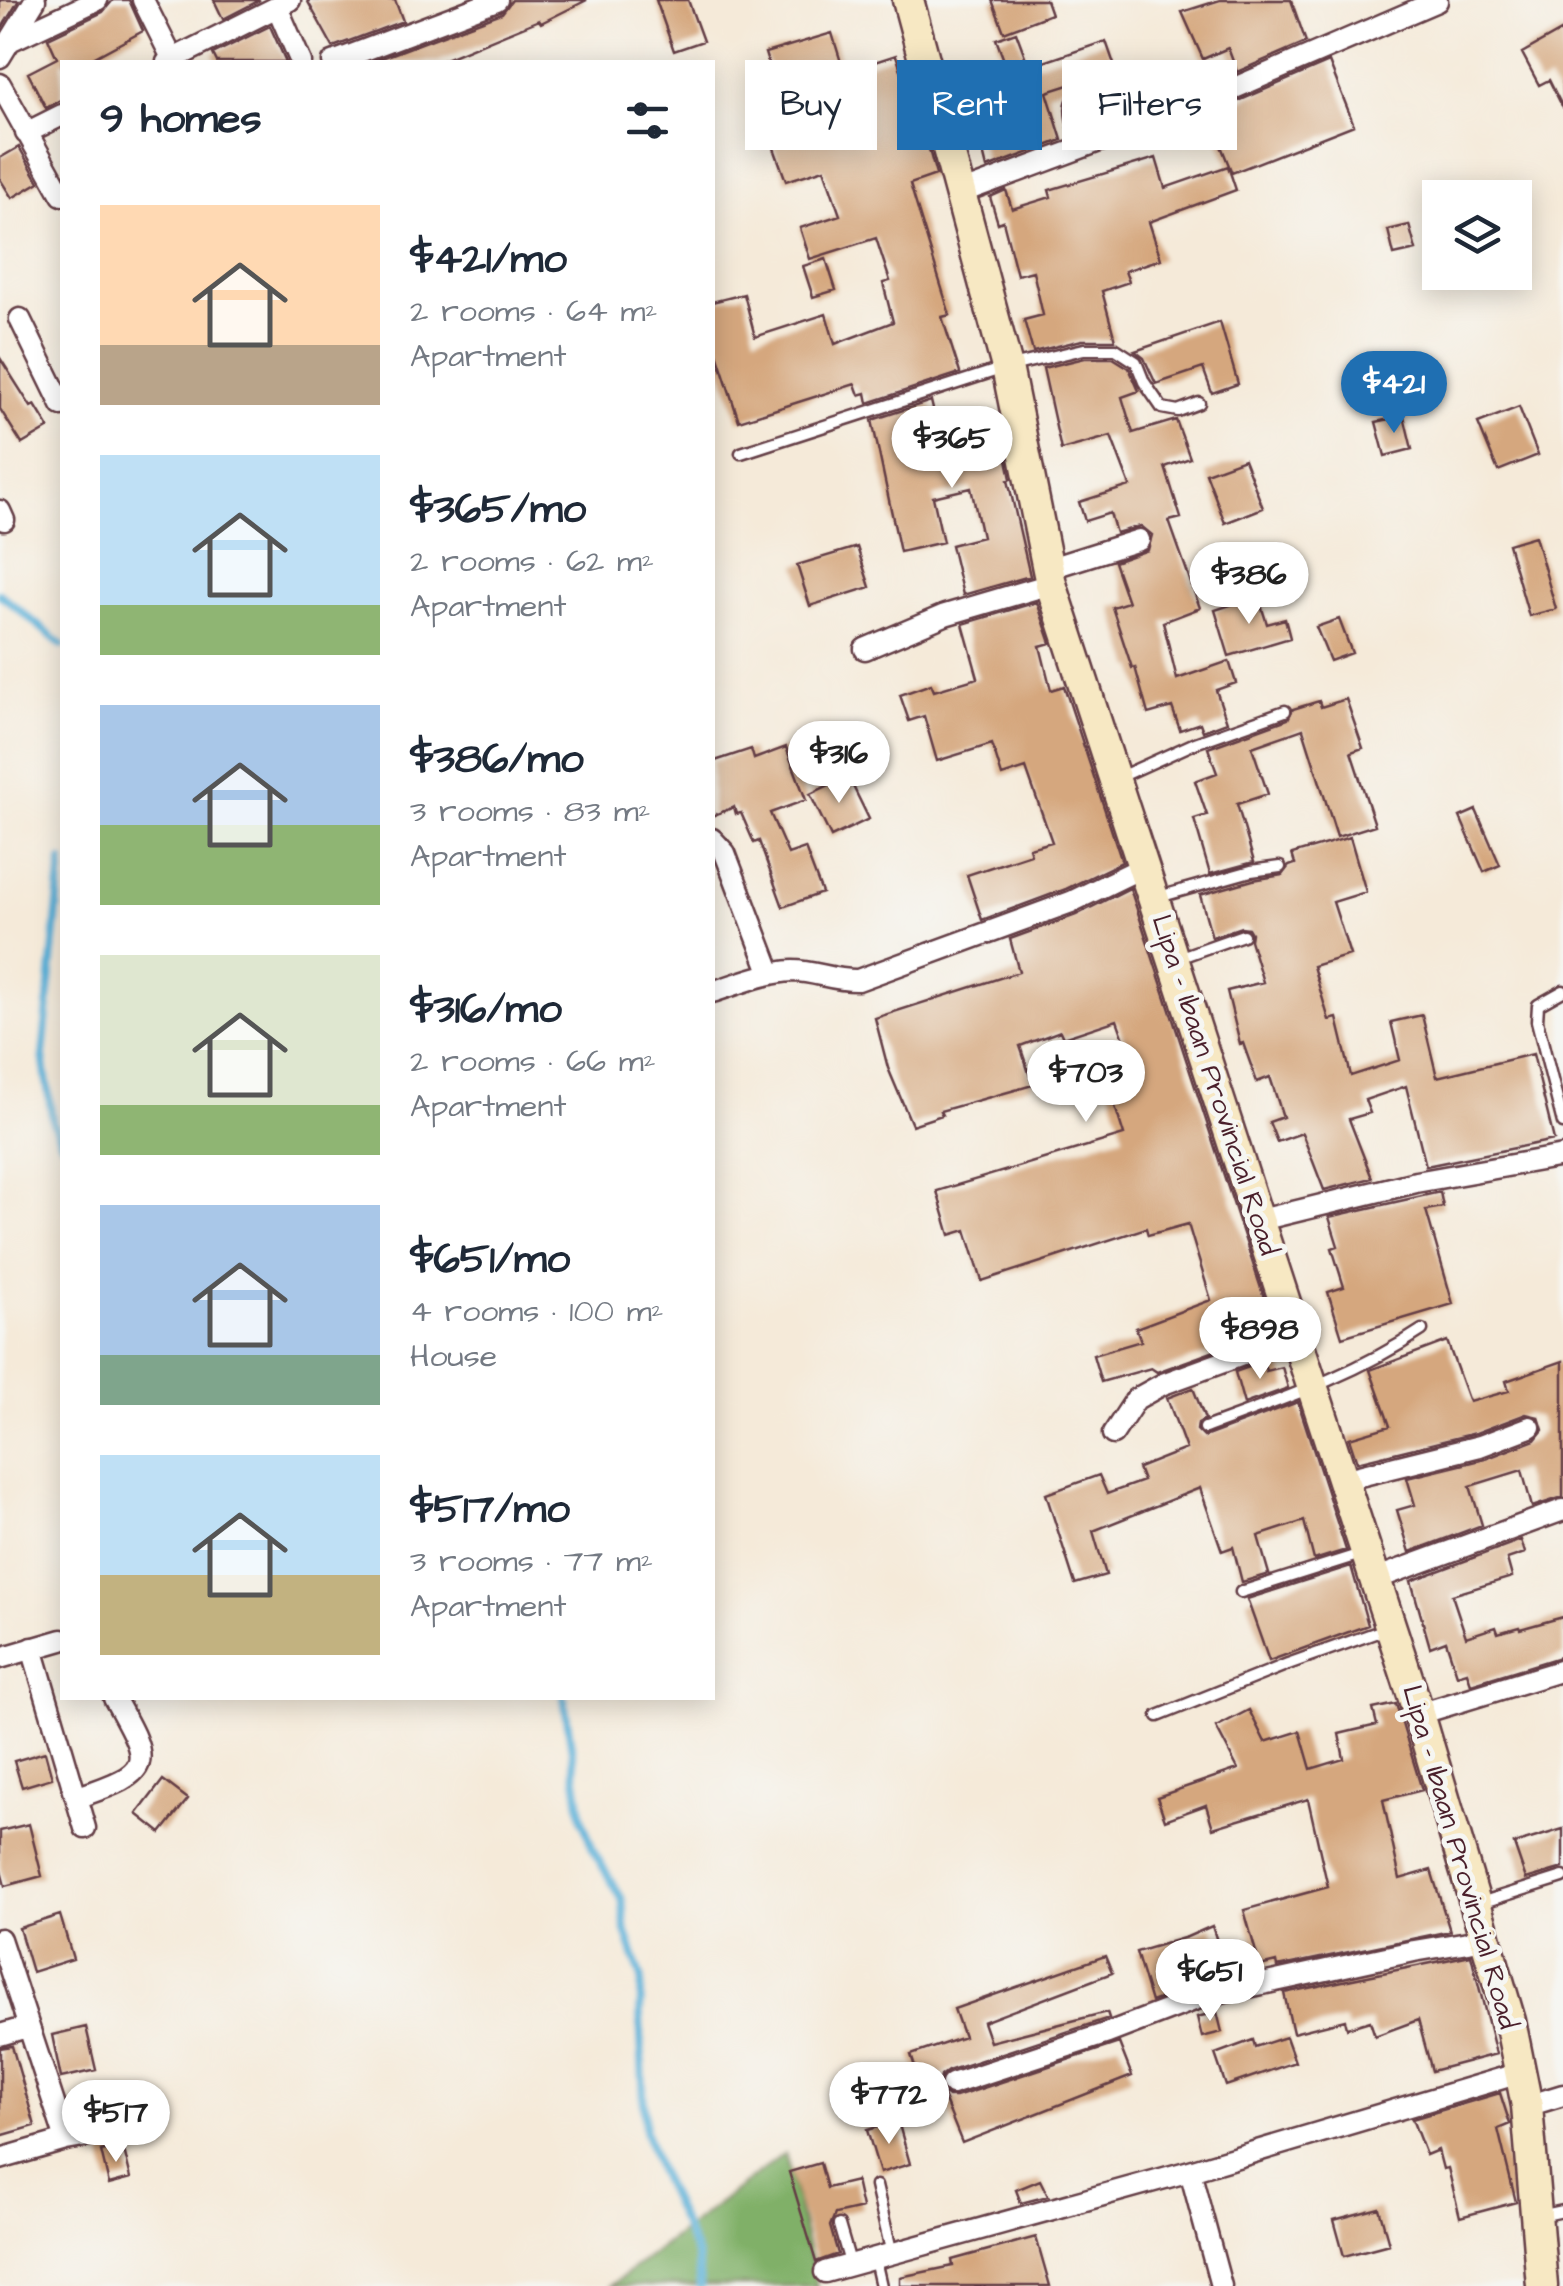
<!DOCTYPE html>
<meta charset="utf-8">
<style>
body{margin:0;font-family:"Architects Daughter",sans-serif;background:#f2f2f3;color:#1f2937;height:100vh;display:flex;flex-direction:column;font-size:38px;white-space:nowrap}
*{box-sizing:border-box;margin:0}
p{font-size:32px;color:#747a83}
.icon{flex:none;width:55px;height:55px;fill:none;stroke:currentColor;stroke-width:2;stroke-linecap:round;stroke-linejoin:round}
.map{position:relative;flex:1;overflow:hidden}
.drawer{position:absolute;left:60px;top:60px;width:655px;height:1640px;display:flex;flex-direction:column;background:#fff;border-radius:0px;box-shadow:0 5px 25px #0003}
.drawer>*{flex:none}
.hud{position:absolute;left:745px;top:60px;width:668px;height:90px;display:flex;gap:20px}
.fabs{position:absolute;left:1422px;top:180px;display:grid;gap:20px}
.fabs a{display:grid;place-items:center;width:110px;height:110px;border-radius:0px;background:#fff;box-shadow:0 5px 25px #0003;font-size:50px}
.price{position:absolute;translate:-50% -85px;padding:0 22px;border-radius:35px;background:#fff;color:#222;font-size:32px;line-height:65px;filter:drop-shadow(0 2px 5px #0008)}
.price::after{content:'';position:absolute;left:50%;top:60px;width:30px;height:22px;margin-left:-15px;background:inherit;clip-path:polygon(0 0,100% 0,50% 100%)}
.price.on{background:#1f6fb2;color:#fff}
ul{padding:0;list-style:none}
li{display:flex;align-items:center;gap:30px;height:250px;padding:0 40px}
li span{display:grid;place-items:center;flex:none;width:280px;height:200px;border-radius:0px;color:#555}
li>.icon{margin-inline-start:auto}
span .icon{width:120px;height:120px;fill:#fffc;stroke-width:1}
li b{font-size:42px}
h2{display:flex;justify-content:space-between;align-items:center;height:120px;padding:0 40px;font-size:42px}
.chip{padding:0 35px;border-radius:0px;background:#fff;box-shadow:0 5px 25px #0003;font-size:35px;line-height:90px}
.chip.on{background:#1f6fb2;color:#fff}
.map>svg:first-child{display:block}
</style>
<div class="map">
<svg width="1563" height="2286" viewBox="0 0 1563 2286">
<rect width="100%" height="100%" fill="#f6f6f2"/>
<filter id="ink" filterUnits="userSpaceOnUse"><feTurbulence type="fractalNoise" baseFrequency=".01" numOctaves="2"/><feDisplacementMap in="SourceGraphic" scale="20" xChannelSelector="R" yChannelSelector="G"/><feConvolveMatrix kernelMatrix="1 2 1 2 8 2 1 2 1" color-interpolation-filters="sRGB"/></filter>
<filter id="wash" filterUnits="userSpaceOnUse"><feTurbulence type="fractalNoise" baseFrequency=".0048" numOctaves="4" result="noise"/><feDisplacementMap in="SourceGraphic" scale="40" xChannelSelector="R" yChannelSelector="G"/><feGaussianBlur stdDeviation="2.25" result="paint"/><feColorMatrix in="noise" values="0 0 0 0 0 0 0 0 0 0 0 0 0 0 0 0 0 1.4 0 .05"/><feComposite in="paint" operator="in"/></filter>
<g filter="url(#wash)">
<rect width="100%" height="100%" fill="#f5ead9"/>
<path fill="#80b068" stroke="#65684a" stroke-width="2.5" d="M785,2153L817,2286H610Z"/>
<g fill="none" stroke-linecap="round" stroke-linejoin="round">
<path stroke="#5cb1d8" stroke-width="8" d="M0,594L62,645
M62,861L43,1056L53,1123L62,1143
M564,1698L582,1819L594,1852L622,1899L626,1932L642,1979L640,2013L645,2131L657,2167L697,2256L700,2286"/>
</g>
<g id="blocks">
<path fill="#d5a77e" d="M0,0H19L0,31Z
M113,0H129L143,31L95,57L98,62H62V99L46,108L28,73L57,58L48,38L103,12Z
M214,0H260L223,19Z
M307,0H395L403,21L333,47Z
M512,0H587L541,23L539,20L438,62H371L502,13Z
M656,0H688L703,41L674,51Z
M992,0H1046L1051,14L1004,32Z
M1220,0H1291L1306,42L1237,72L1228,48L1203,59L1182,12Z
M270,26L286,62H217L213,54Z
M1563,30V108L1549,80L1539,85L1522,53Z
M1016,32L1029,67L1106,41L1116,70L1047,92L1062,140L987,168L966,83L1008,71L996,39Z
M832,33L844,72L896,55L911,100L915,99L936,175L910,184L950,315L942,317L960,373L868,403L866,393L859,395L855,384L739,421L712,338V302L744,294L755,337L826,314L835,344L893,322L883,283L890,281L876,238L810,259L800,228L840,215L824,169L786,181L758,104L779,98L765,53Z
M1329,62L1354,125L1232,173L1208,114Z
M1136,81L1147,109L1114,121L1104,93Z
M19,147L39,182L12,198L0,179V158Z
M1156,158L1165,188L1228,166L1236,190L1149,222L1161,259L1125,271L1129,282L1102,291L1115,340H1082L1033,352L1024,320L1043,315L1033,271L1017,275L1003,221L998,223L990,197L1006,190L1012,209L1051,197L1049,190Z
M1409,225L1416,250L1394,255L1388,230Z
M826,259L836,290L813,297L803,266Z
M1220,322L1238,384L1212,393L1203,368L1156,384L1144,358L1135,351Z
M0,358L31,407L35,405L49,428L22,444L0,409Z
M1085,358H1113L1129,368L1139,391L1122,397L1133,433L1176,420L1190,458L1165,467L1181,518L1169,521L1200,608L1163,622L1177,679L1229,661L1236,683L1216,690L1227,722L1203,731L1200,723L1180,730L1172,707L1148,714L1135,667L1132,668L1112,607L1128,602L1114,562L1148,550L1152,535L1141,526L1116,533L1110,513L1085,521L1079,502L1130,486L1111,436L1061,450L1043,368Z
M931,401L938,430L998,415L1011,479L1008,480L1030,576L963,595L951,545L982,537L971,488L933,497L943,542L900,552L872,420Z
M1519,407L1538,455L1498,471L1478,423Z
M1404,416L1412,449L1385,456L1376,422Z
M1244,459L1263,508L1225,523L1206,473Z
M1535,536L1556,609L1529,616L1508,544Z
M857,547L870,587L810,606L797,565Z
M1258,596L1267,624L1285,619L1290,638L1229,656L1215,610Z
M1037,602L1051,643L1040,646L1051,690L1064,686L1122,862L1066,889L982,920L967,875L1031,854L1029,848L1052,842L1026,768L1002,776L992,744L937,761L924,716L909,721L900,695L931,684L934,691L978,678L963,624Z
M1339,619L1352,653L1330,661L1316,627Z
M1346,699L1363,748L1351,752L1375,825L1337,837L1303,729L1252,747L1268,794L1237,804L1254,862L1210,874L1194,819L1207,815L1195,781L1217,773L1208,748L1288,719L1293,709L1319,701L1321,707Z
M786,747L806,800L770,813L788,854L805,848L822,893L783,907L759,841L754,843L741,813L736,814L734,807L712,816V762L751,749L754,759Z
M848,776L869,819L831,837L810,794Z
M1476,810L1500,865L1484,872L1460,817Z
M1350,837L1366,892L1333,902L1350,955L1313,966L1329,1020L1337,1018L1351,1076L1400,1060L1391,1022L1422,1015L1437,1077L1533,1054L1554,1140L1426,1166L1406,1086L1365,1100L1370,1113L1349,1119L1372,1178L1324,1190L1302,1133L1277,1142L1269,1122L1283,1117L1270,1077L1257,1082L1243,1043L1240,1044L1227,991L1263,982L1250,940L1251,933L1248,928L1241,927L1212,937L1200,895L1253,880L1282,875L1289,866L1295,864L1292,854Z
M1130,888L1271,1319L1253,1325L1256,1336L1157,1372L1151,1368L1101,1382L1093,1355L1141,1341L1136,1328L1211,1300L1188,1224L1148,1235L1146,1228L982,1281L966,1230L950,1235L937,1191L1124,1135L1102,1065L1130,1056L1117,1020L1063,1038L1060,1031L1020,1046L1033,1085L940,1111L942,1115L912,1125L888,1068L875,1018L1019,972L1010,939L1076,915Z
M1440,1192L1443,1207L1426,1210L1453,1304L1342,1337L1328,1292L1344,1287L1332,1248L1338,1246L1329,1217Z
M1447,1341L1469,1402L1509,1391L1506,1381L1563,1361V1497L1532,1507L1522,1470L1470,1486L1482,1525L1410,1552L1397,1510L1415,1505L1407,1478L1485,1459L1535,1440L1543,1430L1539,1417L1526,1414L1476,1433L1357,1462L1349,1438L1390,1426L1370,1370Z
M1263,1362L1266,1371L1282,1367L1288,1388L1244,1404L1235,1372Z
M1193,1388L1205,1419L1198,1423L1197,1430L1204,1437L1298,1402L1346,1550L1314,1560L1304,1521L1258,1536L1269,1574L1242,1582L1233,1547L1222,1551L1200,1488L1093,1531L1106,1575L1075,1584L1046,1494L1099,1475L1107,1494L1143,1481L1138,1468L1186,1449L1167,1398Z
M1521,1540L1525,1553L1507,1559L1512,1577L1452,1595L1466,1637L1496,1627L1498,1633L1519,1627L1520,1629L1563,1617V1656L1471,1684L1467,1672L1457,1675L1446,1641L1430,1647L1411,1581Z
M1351,1566L1368,1625L1269,1661L1247,1599Z
M1396,1704L1422,1790L1383,1800L1400,1879L1431,1870L1450,1931L1277,1967L1276,1962L1260,1966L1244,1910L1328,1887L1308,1799L1213,1828L1206,1805L1165,1820L1157,1797L1238,1769L1216,1727L1249,1710L1265,1742L1300,1731L1311,1769L1344,1759L1339,1734L1377,1725L1373,1709Z
M45,1752L52,1778L22,1787L14,1761Z
M163,1780L188,1799L161,1833L137,1814Z
M29,1824L42,1876L5,1886L0,1867V1831Z
M1563,1829V1868L1526,1879L1514,1844Z
M60,1915L73,1959L32,1972L19,1928Z
M1212,1926L1222,1956L1178,1972L1183,1990L1151,2002L1136,1952L1187,1937Z
M1471,1955L1496,2054L1432,2071L1418,2020L1375,2036L1370,2021L1347,2028L1345,2020L1293,2033L1284,1993Z
M1105,1956L1112,1973L983,2022L990,2042L1107,2012L1109,2018L948,2071L941,2076L939,2087L937,2083L922,2088L911,2055L964,2037L954,2009Z
M1217,2012L1222,2032L1202,2037L1197,2017Z
M86,2027L96,2070L61,2078L52,2035Z
M1286,2037L1295,2062L1226,2086L1215,2054L1253,2040L1255,2047Z
M1119,2043L1132,2076L962,2143L941,2091L948,2097H956Z
M12,2046L35,2126L0,2136V2048Z
M1500,2093L1510,2124L1498,2129L1516,2202L1460,2217L1448,2168L1443,2169L1438,2150L1426,2155L1412,2119Z
M898,2121L910,2164L880,2173L867,2130Z
M123,2146L131,2178L109,2184L101,2151Z
M820,2163L827,2188L856,2181L862,2208L835,2214L830,2226L838,2254L816,2262L789,2172Z
M1040,2180L1048,2196L1021,2203L1016,2190Z
M1379,2208L1389,2244L1344,2256L1334,2220Z
M1036,2237L1050,2286H900V2277L953,2266L952,2260Z"/>
</g>
</g>
<g filter="url(#ink)">
<use href="#blocks" fill-opacity="0" stroke="#643d45" stroke-width="2.5"/>
<g fill="none" stroke-linecap="round" stroke-linejoin="round">
<g stroke="#643d45" stroke-width="15">
<path id="service" d="M1081,148C1062,92 1069,98 1119,78
M741,453L1007,367L1084,349H1116L1136,362L1144,382L1162,408L1178,411L1199,403
M1120,777L1195,743L1285,711
M1155,898L1251,871L1280,867
M1175,959L1243,935
M1563,991L1538,1005L1537,1021L1563,1123
M1205,1428C1280,1400 1355,1375 1422,1330
M1241,1592L1364,1553
M1158,1716L1288,1664L1386,1629
M1477,1904L1563,1877
M876,2186L892,2254
M1540,2216L1563,2211
M839,2225L851,2266
M875,2260L881,2286"/>
</g>
<g stroke="#643d45" stroke-width="25">
<path id="minor" d="M143,0L174,62
M290,0L277,7L301,62
M10,41L97,0
M0,57L35,0
M167,62L277,7
M333,62L497,0
M0,84L62,195
M26,133L62,115
M960,193L1188,108L1437,1
M20,319L62,405
M0,511L4,520
M1047,569L1139,540
M865,649L945,615L1051,584
M712,839L725,853L771,974
M712,992C738,984 766,972 793,971C815,971 835,981 858,980L1071,902L1143,867
M1260,1220L1416,1182L1563,1156
M1113,1434L1136,1399L1163,1384L1297,1335
M1343,1480L1480,1446L1530,1427
M1375,1579L1563,1510
M32,1648L85,1828
M0,1658L62,1640
M1419,1714L1563,1670
M78,1797C154,1772 152,1765 114,1698
M0,1939L66,2140L0,2159
M0,2035L27,2027
M952,2084L1108,2033L1202,1997L1414,1951L1486,1939
M1527,2106L1563,2095
M66,2140L101,2134
M1190,2171L1221,2286
M825,2272L1190,2171L1520,2073"/>
</g>
<g stroke="#643d45" stroke-width="35">
<path id="secondary" d="M908,0L1007,367L1051,584L1419,1714L1510,2021L1527,2106L1542,2286"/>
</g>
<use href="#service" stroke="#fff" stroke-width="10"/>
<use href="#minor" stroke="#fff" stroke-width="20"/>
<use href="#secondary" stroke="#f7e8c3" stroke-width="30"/>
</g>
</g>
<g text-anchor="middle" dominant-baseline="central" stroke-width="10" stroke-linejoin="round" paint-order="stroke">
<g font-size="28" fill="#4a1f2b" stroke="#f6f6f2">
<text transform="translate(1215 1085) rotate(72)">Lipa - Ibaan Provincial Road</text>
<text transform="translate(1460 1857) rotate(74)">Lipa - Ibaan Provincial Road</text>
</g>
</g>
</svg>
<div class="fabs">
<a><svg class="icon" aria-label="layers" viewBox="0 0 24 24"><path d="M12 4l9 5-9 5-9-5zM3 14l9 5 9-5"/></svg></a>
</div>
<b class="price on" style="left:1394px;top:436px">$421</b>
<b class="price" style="left:952px;top:491px">$365</b>
<b class="price" style="left:1249px;top:627px">$386</b>
<b class="price" style="left:839px;top:806px">$316</b>
<b class="price" style="left:1086px;top:1125px">$703</b>
<b class="price" style="left:1260px;top:1382px">$898</b>
<b class="price" style="left:1210px;top:2024px">$651</b>
<b class="price" style="left:889px;top:2147px">$772</b>
<b class="price" style="left:116px;top:2165px">$517</b>
<div class="hud">
<a class="chip">Buy</a>
<a class="chip on">Rent</a>
<a class="chip">Filters</a>
</div>
<section class="drawer">
<h2>9 homes<svg class="icon" aria-label="filters" viewBox="0 0 24 24"><path d="M4 7h16M4 17h16"/><circle cx="9" cy="7" r="2"/><circle cx="15" cy="17" r="2"/></svg></h2>
<ul>
<li><span style="background:linear-gradient(#ffd9b3 70%,#b9a48a 0)"><svg class="icon" aria-label="home" viewBox="0 0 24 24"><path d="M3 11l9-7 9 7M6 9v11h12V9"/></svg></span><div><b>$421/mo</b><p>2 rooms · 64 m²</p><p>Apartment</p></div></li>
<li><span style="background:linear-gradient(#bfe0f5 75%,#8fb573 0)"><svg class="icon" aria-label="home" viewBox="0 0 24 24"><path d="M3 11l9-7 9 7M6 9v11h12V9"/></svg></span><div><b>$365/mo</b><p>2 rooms · 62 m²</p><p>Apartment</p></div></li>
<li><span style="background:linear-gradient(#a9c7e8 60%,#8fb573 0)"><svg class="icon" aria-label="home" viewBox="0 0 24 24"><path d="M3 11l9-7 9 7M6 9v11h12V9"/></svg></span><div><b>$386/mo</b><p>3 rooms · 83 m²</p><p>Apartment</p></div></li>
<li><span style="background:linear-gradient(#dfe7d0 75%,#8fb573 0)"><svg class="icon" aria-label="home" viewBox="0 0 24 24"><path d="M3 11l9-7 9 7M6 9v11h12V9"/></svg></span><div><b>$316/mo</b><p>2 rooms · 66 m²</p><p>Apartment</p></div></li>
<li><span style="background:linear-gradient(#a9c7e8 75%,#7fa58c 0)"><svg class="icon" aria-label="home" viewBox="0 0 24 24"><path d="M3 11l9-7 9 7M6 9v11h12V9"/></svg></span><div><b>$651/mo</b><p>4 rooms · 100 m²</p><p>House</p></div></li>
<li><span style="background:linear-gradient(#bfe0f5 60%,#c2b280 0)"><svg class="icon" aria-label="home" viewBox="0 0 24 24"><path d="M3 11l9-7 9 7M6 9v11h12V9"/></svg></span><div><b>$517/mo</b><p>3 rooms · 77 m²</p><p>Apartment</p></div></li>
</ul>
</section>
</div>
